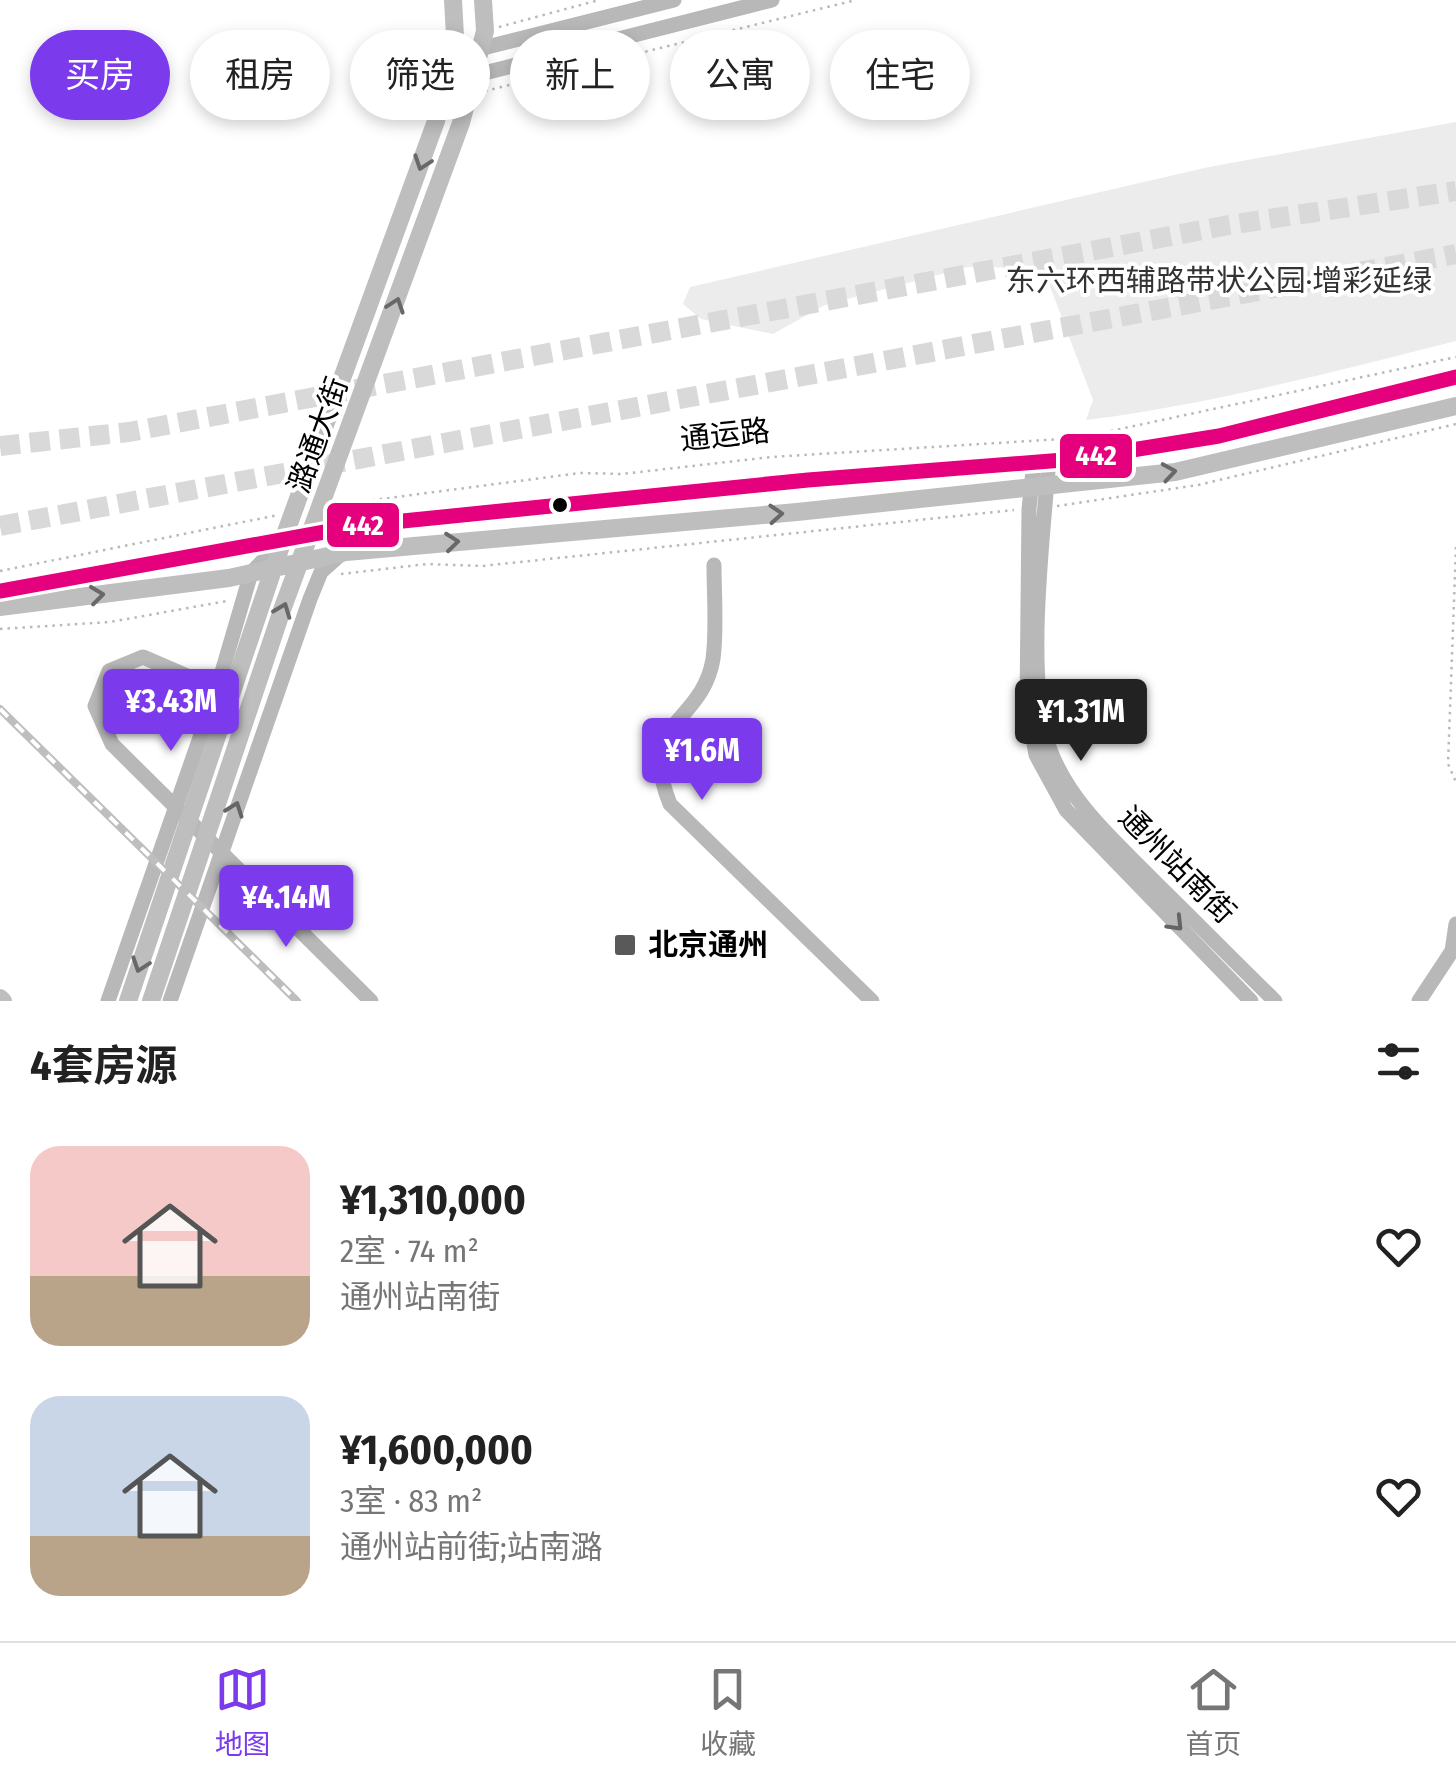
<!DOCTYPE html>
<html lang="zh">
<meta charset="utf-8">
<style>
body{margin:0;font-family:"Fira Sans Condensed","Noto Sans SC",sans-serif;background:#f6f6f6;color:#222;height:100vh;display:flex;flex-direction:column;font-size:38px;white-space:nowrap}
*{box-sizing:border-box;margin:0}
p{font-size:32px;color:#767676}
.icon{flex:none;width:55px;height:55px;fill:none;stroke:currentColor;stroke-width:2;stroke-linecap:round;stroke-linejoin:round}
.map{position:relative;height:1001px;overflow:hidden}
.details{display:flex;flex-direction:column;background:#fff;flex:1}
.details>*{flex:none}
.top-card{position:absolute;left:30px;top:30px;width:1398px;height:90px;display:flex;gap:20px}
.price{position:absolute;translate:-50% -85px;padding:0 22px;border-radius:10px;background:#7c3aed;color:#fff;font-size:32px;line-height:65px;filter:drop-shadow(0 2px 5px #0008)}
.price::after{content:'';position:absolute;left:50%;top:60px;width:30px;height:22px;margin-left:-15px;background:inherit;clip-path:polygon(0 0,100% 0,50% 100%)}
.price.active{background:#222;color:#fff}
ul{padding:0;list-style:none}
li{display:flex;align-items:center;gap:30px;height:250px;padding:0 30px}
li span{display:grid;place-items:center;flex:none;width:280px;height:200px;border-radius:30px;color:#555}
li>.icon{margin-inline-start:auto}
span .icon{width:120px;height:120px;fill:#fffc;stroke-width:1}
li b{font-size:42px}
h2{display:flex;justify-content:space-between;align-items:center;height:120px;padding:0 30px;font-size:42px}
.tag{padding:0 35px;border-radius:45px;background:#fff;box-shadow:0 5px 15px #0003;font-size:35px;line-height:90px}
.tag.active{background:#7c3aed;color:#fff}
.dock{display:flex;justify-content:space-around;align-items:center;height:140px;border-top:2px solid #e0e0e0;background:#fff;font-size:28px;color:#767676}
.dock a{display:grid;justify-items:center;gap:5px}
.dock .active{color:#7c3aed}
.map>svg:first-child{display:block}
</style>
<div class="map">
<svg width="1456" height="1001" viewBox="0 0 1456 1001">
<rect width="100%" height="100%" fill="#fff"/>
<path fill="#ececec" d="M1456,122V341C1333,372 1212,404 1086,420L1093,400L1043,268L968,267L825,305L773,334L701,319L683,304L690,287L1209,167Z"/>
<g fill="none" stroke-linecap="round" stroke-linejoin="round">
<path stroke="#d9d9d9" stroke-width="20" stroke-dasharray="20 10" stroke-linecap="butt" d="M0,446L129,432L1229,225L1456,191
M0,526L1456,254"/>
<path stroke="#b9b9b9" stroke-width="2.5" stroke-dasharray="2.5 5" stroke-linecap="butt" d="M499,27L599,0
M485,91L856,0
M335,505L580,473L622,474L771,457L1078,438L1456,357
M1057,506L1198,485L1456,424
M1456,547L1448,764L1456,782
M0,571L278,515
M341,574L427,564L482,566L1014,510
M0,629L110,622L227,601"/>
<path stroke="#b8b8b8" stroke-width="15" d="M451,56L674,0
M445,83L772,0
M1049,460C1043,534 1025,679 1049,747C1069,803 1116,842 1156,883C1196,922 1235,962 1275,1001
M1034,461L1029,509L1027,704L1036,755L1066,810L1251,1001
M714,565C714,595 717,629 713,659C702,725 636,720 670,804L872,1001
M217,689L143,657L109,671L95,706L112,744L371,1001
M108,1001L217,689L251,573L280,543
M170,1001L310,599L321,572L340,555
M1419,1001L1452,951L1456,924"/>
<path stroke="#bebebe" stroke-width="18" d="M0,591L363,525L808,480L1076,459L1219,436L1456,377
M0,607L229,578L346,552L797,512L1175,472L1456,406
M0,998L3,1001
M128,1001L283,540L436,121L455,36L453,0
M151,1001L282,610L461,123L485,31L483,0"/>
<g stroke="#bebebe" stroke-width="8">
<path id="rail" d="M0,709L297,1001"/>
</g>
<use href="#rail" stroke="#fff" stroke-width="4" stroke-dasharray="11" stroke-linecap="butt"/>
<g stroke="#fff" stroke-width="22">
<path id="bus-1" d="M0,591L363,525L808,480L1076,459L1219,436L1456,377"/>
</g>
<use href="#bus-1" stroke="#e5007d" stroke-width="15"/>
</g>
<defs><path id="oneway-chevron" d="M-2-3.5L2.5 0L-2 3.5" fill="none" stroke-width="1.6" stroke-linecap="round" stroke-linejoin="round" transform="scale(2.5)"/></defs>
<g stroke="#686868">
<use href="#oneway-chevron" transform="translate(422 163) rotate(109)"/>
<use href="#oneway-chevron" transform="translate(396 305) rotate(-71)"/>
<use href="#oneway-chevron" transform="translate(1169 472) rotate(-9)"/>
<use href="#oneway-chevron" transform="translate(776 514) rotate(-4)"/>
<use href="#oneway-chevron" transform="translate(452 542) rotate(-6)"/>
<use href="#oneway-chevron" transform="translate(97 595) rotate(-7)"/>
<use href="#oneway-chevron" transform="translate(283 610) rotate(-69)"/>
<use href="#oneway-chevron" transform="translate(140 965) rotate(109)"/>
</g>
<g stroke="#656565">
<use href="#oneway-chevron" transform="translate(235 809) rotate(-70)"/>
<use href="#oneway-chevron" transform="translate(1176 924) rotate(46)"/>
</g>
<circle fill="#000" stroke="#fff" stroke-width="4" cx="560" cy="505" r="9"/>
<rect fill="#595959" stroke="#fff" stroke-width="4" x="613" y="933" width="24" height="24" rx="5"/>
<g text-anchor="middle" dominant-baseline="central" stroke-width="8" stroke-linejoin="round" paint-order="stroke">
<g font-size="30" fill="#333" stroke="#fff">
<text x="1219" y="281">东六环西辅路带状公园·增彩延绿</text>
</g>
<g font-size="30" fill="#000" stroke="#fff">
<text transform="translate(318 435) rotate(-70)">潞通大街</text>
<text transform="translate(725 435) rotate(-6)">通运路</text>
<text transform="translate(1177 865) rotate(45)">通州站南街</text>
</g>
<g font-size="30" font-weight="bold" fill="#000" stroke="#fff" text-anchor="start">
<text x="648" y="945">北京通州</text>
</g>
</g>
<g stroke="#fff" stroke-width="4">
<rect x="1058" y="432" width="76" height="48" rx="10" fill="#e5007d"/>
<rect x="325" y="501" width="76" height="48" rx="10" fill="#e5007d"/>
</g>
<g font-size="28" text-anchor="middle" font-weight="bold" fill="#fff">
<text x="1096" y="465">442</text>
<text x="363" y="535">442</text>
</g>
</svg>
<b class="price" style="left:171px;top:754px">¥3.43M</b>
<b class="price active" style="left:1081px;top:764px">¥1.31M</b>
<b class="price" style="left:702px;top:803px">¥1.6M</b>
<b class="price" style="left:286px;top:950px">¥4.14M</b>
<div class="top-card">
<a class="tag active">买房</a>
<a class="tag">租房</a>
<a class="tag">筛选</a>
<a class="tag">新上</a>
<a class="tag">公寓</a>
<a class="tag">住宅</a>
</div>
</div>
<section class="details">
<h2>4套房源<svg class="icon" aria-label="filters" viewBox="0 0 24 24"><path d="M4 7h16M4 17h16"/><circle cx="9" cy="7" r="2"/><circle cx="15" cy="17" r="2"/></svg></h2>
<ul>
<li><span style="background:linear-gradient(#f6c9c9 65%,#b9a48a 0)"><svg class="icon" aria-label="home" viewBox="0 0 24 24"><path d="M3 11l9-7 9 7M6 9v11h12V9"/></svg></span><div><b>¥1,310,000</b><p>2室 · 74 m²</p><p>通州站南街</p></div><svg class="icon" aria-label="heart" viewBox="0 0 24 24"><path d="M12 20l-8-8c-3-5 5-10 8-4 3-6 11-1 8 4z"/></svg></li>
<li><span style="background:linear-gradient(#c9d6e8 70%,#b9a48a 0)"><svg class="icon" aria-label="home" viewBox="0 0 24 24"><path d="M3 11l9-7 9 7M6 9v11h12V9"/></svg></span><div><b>¥1,600,000</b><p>3室 · 83 m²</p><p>通州站前街;站南潞</p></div><svg class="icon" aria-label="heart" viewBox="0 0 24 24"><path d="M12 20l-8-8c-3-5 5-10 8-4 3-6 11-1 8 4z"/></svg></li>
</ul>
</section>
<nav class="dock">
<a class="active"><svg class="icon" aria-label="map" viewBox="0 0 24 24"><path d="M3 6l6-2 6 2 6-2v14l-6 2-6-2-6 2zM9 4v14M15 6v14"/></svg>地图</a>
<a><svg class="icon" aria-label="saved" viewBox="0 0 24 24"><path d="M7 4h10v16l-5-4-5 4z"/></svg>收藏</a>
<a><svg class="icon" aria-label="home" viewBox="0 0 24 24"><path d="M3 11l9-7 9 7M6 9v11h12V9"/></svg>首页</a>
</nav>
